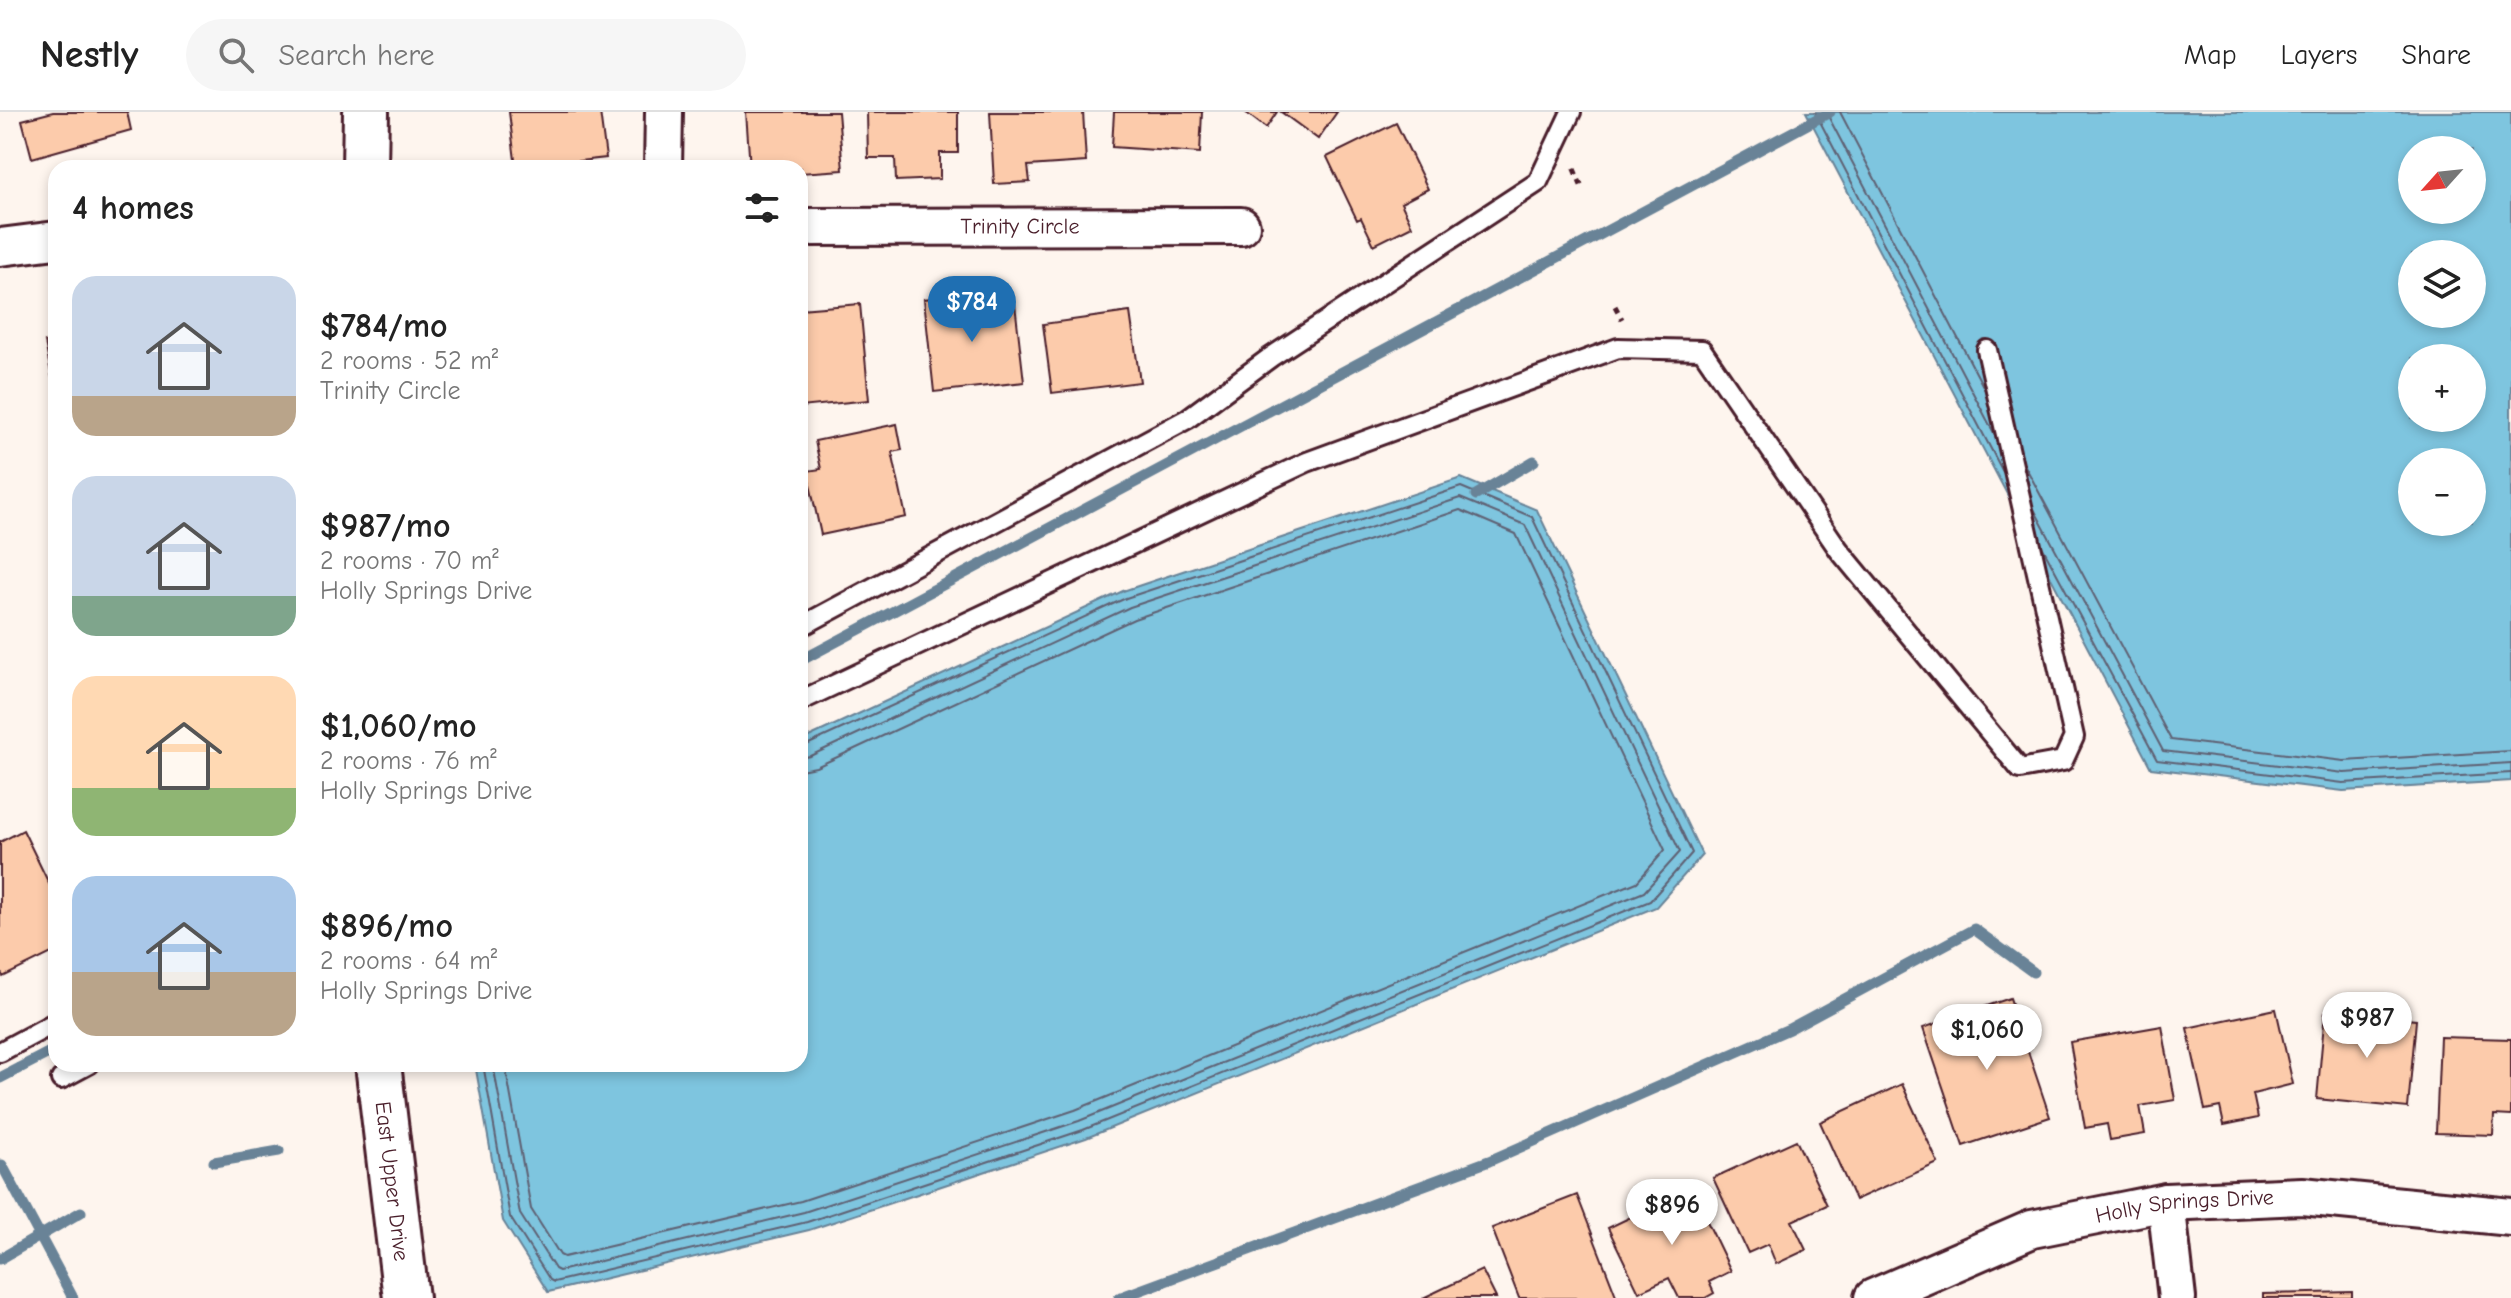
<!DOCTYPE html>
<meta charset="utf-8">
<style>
body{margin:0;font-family:"Comic Neue",sans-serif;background:#f6f6f6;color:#222;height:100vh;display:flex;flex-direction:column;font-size:30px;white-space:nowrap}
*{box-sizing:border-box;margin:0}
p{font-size:26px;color:#767676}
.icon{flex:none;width:44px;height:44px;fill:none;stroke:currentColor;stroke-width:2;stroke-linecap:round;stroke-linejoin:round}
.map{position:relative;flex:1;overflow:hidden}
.panel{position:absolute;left:48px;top:48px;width:760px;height:912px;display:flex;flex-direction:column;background:#fff;border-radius:24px;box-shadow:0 4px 12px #0003}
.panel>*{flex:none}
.needle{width:52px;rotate:243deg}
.controls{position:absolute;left:2398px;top:24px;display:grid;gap:16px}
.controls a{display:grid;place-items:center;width:88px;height:88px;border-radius:50%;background:#fff;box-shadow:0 4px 12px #0003;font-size:40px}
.price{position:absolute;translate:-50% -68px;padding:0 18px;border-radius:28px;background:#fff;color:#222;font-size:26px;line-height:52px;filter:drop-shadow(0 2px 4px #0008)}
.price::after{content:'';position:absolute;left:50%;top:48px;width:24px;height:18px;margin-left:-12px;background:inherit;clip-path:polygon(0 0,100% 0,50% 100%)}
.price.selected{background:#1f6fb2;color:#fff}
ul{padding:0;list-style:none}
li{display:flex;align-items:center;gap:24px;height:200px;padding:0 24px}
li span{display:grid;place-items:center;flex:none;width:224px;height:160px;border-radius:24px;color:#555}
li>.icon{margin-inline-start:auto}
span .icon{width:96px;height:96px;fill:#fffc;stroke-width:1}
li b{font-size:34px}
h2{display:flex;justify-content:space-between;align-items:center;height:96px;padding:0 24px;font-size:34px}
header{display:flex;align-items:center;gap:48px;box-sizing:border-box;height:112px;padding:0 40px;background:#fff;border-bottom:2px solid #e0e0e0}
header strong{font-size:38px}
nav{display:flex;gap:44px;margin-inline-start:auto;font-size:28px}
.search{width:560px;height:72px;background:#f6f6f6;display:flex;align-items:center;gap:20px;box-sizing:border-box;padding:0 28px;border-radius:44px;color:#767676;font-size:30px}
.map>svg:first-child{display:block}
</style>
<header>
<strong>Nestly</strong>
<div class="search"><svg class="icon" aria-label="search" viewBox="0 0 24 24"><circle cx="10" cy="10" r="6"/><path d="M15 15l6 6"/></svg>Search here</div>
<nav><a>Map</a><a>Layers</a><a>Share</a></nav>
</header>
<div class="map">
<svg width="2511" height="1186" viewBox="0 0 2511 1186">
<rect width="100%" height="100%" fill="#fef5ee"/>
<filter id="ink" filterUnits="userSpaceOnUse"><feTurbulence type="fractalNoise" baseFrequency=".0125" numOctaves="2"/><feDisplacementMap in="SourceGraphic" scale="16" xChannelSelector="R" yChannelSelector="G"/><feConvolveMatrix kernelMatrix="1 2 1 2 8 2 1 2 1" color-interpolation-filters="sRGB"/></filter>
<g filter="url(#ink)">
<path fill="#7ec5df" stroke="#698397" stroke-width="2" fill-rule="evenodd" d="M1806,0H2511V669L2343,679L2151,656ZM2412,38H2472V98H2412ZM2412,142H2472V202H2412ZM2412,246H2472V306H2412ZM2412,350H2472V410H2412Z
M1461,366L1537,398L1702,743L1656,795L1086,1026L809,1118L548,1180L503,1109L475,952H800V629L1123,479Z"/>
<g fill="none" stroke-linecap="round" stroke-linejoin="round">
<path stroke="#5f6173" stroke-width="2" d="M1815,0L2003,360
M1826,0L1995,323
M1840,0L1985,278
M2024,352L2171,628L2344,649L2511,639
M2034,397L2163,639L2344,661L2511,651
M2042,434L2157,648L2343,671L2511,661
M483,952L510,1105L550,1168L554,1170L807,1110L1083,1018L1650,789L1692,741L1532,405L1461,375L1126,486L800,636
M493,952L520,1102L555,1157L559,1159L804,1100L1079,1009L1644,780L1680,740L1525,413L1460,386L1130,495L810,644L800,646
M505,952L531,1097L560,1143L564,1145L801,1089L1075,998L1637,770L1665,738L1516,422L1460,398L1134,507L816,655L800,658"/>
<path stroke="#698397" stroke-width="11" d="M1476,383L1534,349
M800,549L1830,0
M0,966L56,937
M214,1050L279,1039
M2,1053L73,1186
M0,1147L81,1100
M1119,1186L1489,1049L1789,917L1974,817L2033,860"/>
</g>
<path fill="#fccbab" stroke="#4a1f2b" stroke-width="2" d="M53,0H127L131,18L32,46L22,8Z
M509,0H600L606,46L516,56Z
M746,0H838L843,58L800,61V56H750Z
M867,0H958V41H940V67L896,69L895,46H868Z
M990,0H1083L1086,50L1028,54L1030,70L994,72Z
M1114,0H1202L1200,41L1112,35Z
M1245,0H1277L1266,16Z
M1281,0H1337L1318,27Z
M1396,11L1428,77L1401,91L1412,114L1374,133L1361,106L1357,108L1327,45Z
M966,182L968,197L1015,192L1024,270L934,280L924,187Z
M860,192L869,288L801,295L800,197Z
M1130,200L1140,270L1052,281L1043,212Z
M56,228V265L52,266L45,230Z
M897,312L902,338L892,340L906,405L821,423L807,359L821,357L815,329Z
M23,718L56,786V839L3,865L0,858V730Z
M2010,886L2050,1005L1963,1034L1923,916Z
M2276,897L2293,972L2253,982L2258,1006L2224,1013L2220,995L2205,998L2187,916Z
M2325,900L2416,908L2408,996L2317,987Z
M2162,914L2175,988L2140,994L2145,1022L2110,1028L2107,1012L2085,1016L2070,930Z
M2440,925L2511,927V1004L2494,1003L2493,1023L2436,1021Z
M1902,972L1938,1051L1855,1088L1820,1010Z
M1796,1028L1827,1093L1792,1109L1806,1138L1776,1152L1768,1132L1748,1141L1713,1066Z
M1691,1076L1731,1159L1709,1170L1714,1181L1705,1186H1679L1669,1166L1639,1180L1608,1116Z
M1577,1083L1617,1186H1519L1492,1116Z
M1482,1158L1496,1186H1423Z
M2352,1180V1186H2263V1182Z"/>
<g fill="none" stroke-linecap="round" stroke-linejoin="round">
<g stroke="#4a1f2b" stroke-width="24">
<path id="lane" d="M800,515L1187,307L1271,245L1538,70L1571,0
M800,589L1307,350L1618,236L1702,238L1839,438L2020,657L2063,649L2074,625L1987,238
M0,940L56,910
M61,967L89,952"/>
</g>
<g stroke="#4a1f2b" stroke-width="42">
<g id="street">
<path d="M663,56L664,0"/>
<path id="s1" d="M800,115L1241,114"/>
<path d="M0,135L56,128"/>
<path d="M2166,1090L2177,1186"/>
<path id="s2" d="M1873,1186L2032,1117L2166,1090L2302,1084L2511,1105"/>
</g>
</g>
<g stroke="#4a1f2b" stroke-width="50">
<g id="secondary">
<path d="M365,56L366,0"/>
<path id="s3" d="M378,952L406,1186"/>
</g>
</g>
<path stroke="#4a1f2b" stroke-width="5" stroke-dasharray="6 6" stroke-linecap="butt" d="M1574,57L1583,78
M1615,194L1622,207"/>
<use href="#lane" stroke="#fff" stroke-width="18"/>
<use href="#street" stroke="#fff" stroke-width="36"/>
<use href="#secondary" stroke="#fff" stroke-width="44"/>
</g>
</g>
<g text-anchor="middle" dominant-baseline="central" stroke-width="8" stroke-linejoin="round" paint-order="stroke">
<g font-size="22" fill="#4a1f2b" stroke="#fff">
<text stroke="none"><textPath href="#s1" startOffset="220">Trinity Circle</textPath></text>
<text stroke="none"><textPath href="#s3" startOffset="118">East Upper Drive</textPath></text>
<text stroke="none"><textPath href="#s2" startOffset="328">Holly Springs Drive</textPath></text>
</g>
</g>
</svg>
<div class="controls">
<a><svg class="needle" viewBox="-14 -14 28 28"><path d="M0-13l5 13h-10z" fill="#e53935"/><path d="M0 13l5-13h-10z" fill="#767676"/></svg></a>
<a><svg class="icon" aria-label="layers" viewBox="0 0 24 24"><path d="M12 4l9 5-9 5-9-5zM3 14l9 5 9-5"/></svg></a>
<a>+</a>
<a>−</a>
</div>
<b class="price selected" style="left:972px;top:232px">$784</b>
<b class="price" style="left:2367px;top:948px">$987</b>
<b class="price" style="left:1987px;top:960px">$1,060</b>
<b class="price" style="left:1672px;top:1135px">$896</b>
<section class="panel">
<h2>4 homes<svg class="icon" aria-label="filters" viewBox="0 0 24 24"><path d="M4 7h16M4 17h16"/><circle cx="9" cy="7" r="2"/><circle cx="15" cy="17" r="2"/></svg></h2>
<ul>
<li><span style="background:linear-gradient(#c9d6e8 75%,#b9a48a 0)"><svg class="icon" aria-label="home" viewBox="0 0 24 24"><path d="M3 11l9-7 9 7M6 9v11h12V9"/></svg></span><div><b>$784/mo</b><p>2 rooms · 52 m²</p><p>Trinity Circle</p></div></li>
<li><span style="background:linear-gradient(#c9d6e8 75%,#7fa58c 0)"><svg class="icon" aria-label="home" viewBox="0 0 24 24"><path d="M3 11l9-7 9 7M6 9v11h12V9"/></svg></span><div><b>$987/mo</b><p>2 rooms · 70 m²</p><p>Holly Springs Drive</p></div></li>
<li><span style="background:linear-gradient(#ffd9b3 70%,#8fb573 0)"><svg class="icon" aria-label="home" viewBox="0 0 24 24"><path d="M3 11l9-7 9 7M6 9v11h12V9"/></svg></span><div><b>$1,060/mo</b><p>2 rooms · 76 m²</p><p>Holly Springs Drive</p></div></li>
<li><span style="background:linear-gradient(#a9c7e8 60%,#b9a48a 0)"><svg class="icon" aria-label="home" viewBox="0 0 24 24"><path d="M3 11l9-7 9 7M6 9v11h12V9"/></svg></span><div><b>$896/mo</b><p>2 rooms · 64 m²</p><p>Holly Springs Drive</p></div></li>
</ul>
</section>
</div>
